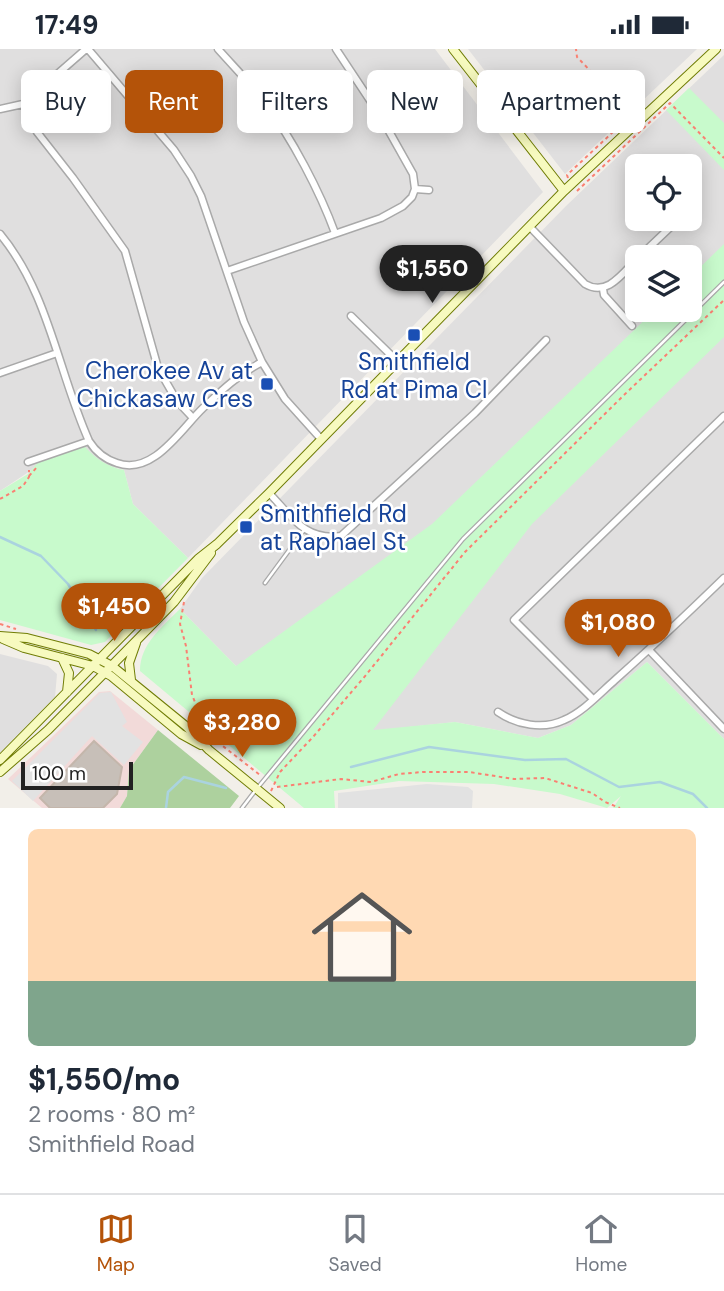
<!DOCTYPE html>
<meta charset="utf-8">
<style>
body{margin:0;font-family:"DM Sans",sans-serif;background:#f2f2f3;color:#1f2937;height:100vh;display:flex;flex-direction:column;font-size:26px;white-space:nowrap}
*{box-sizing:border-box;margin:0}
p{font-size:23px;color:#747a83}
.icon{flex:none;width:38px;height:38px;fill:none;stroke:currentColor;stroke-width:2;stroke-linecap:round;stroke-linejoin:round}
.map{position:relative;height:759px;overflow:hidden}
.sheet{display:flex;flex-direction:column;background:#fff;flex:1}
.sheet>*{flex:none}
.banner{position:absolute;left:21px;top:21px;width:682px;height:63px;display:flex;gap:14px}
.buttons{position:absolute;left:625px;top:105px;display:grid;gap:14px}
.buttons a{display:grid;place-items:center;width:77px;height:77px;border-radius:10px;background:#fff;box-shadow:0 4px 18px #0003;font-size:35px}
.scale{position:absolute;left:21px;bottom:18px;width:112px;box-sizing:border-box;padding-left:7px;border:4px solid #222;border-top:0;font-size:19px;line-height:24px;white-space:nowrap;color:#222;-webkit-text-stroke:5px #fff;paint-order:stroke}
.price{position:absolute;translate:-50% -60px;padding:0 16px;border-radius:24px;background:#b45309;color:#fff;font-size:23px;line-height:46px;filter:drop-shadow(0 2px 4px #0008)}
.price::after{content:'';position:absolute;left:50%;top:42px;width:21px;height:16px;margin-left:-10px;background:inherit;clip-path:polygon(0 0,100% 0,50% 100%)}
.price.selected{background:#222;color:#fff}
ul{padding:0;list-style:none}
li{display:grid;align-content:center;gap:14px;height:371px;padding:0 28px}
li span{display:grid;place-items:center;height:217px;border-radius:10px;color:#555}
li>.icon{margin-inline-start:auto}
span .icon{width:126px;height:126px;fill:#fffc;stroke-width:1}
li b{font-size:30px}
.tag{padding:0 24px;border-radius:10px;background:#fff;box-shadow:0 4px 18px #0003;font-size:24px;line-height:63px}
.tag.selected{background:#b45309;color:#fff}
.status{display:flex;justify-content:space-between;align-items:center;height:49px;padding:0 35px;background:#fff;direction:ltr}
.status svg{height:19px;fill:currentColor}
.dock{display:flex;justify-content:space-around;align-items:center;height:98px;border-top:2px solid #e0e1e3;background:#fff;font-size:19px;color:#747a83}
.dock a{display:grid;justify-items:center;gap:4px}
.dock .selected{color:#b45309}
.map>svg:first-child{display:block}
</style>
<div class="status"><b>17:49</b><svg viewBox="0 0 49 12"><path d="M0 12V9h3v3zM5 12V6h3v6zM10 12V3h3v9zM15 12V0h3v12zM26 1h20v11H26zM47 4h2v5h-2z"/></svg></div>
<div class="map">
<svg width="724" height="759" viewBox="0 0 724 759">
<rect width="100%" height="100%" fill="#f2efe9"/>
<path fill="#e0dfdf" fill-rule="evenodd" d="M0,0H435L543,143L188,509L133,455L124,421L109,417L36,418L0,442Z
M468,0H697L565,125Z
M724,6V690L647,613L571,676L538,689L455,673L372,682L236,617L180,560L202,529L566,157ZM637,117H690V170H637ZM637,208H690V261H637Z
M0,605L48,617L57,625L55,648L0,704Z"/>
<path fill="#f2dad9" d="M110,642L158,681L129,721L127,747L120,759H42L8,730L99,643Z"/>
<path fill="#add19e" d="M158,681L239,747L230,759H120L127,747L129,721Z"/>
<path fill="#c8facc" d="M689,39L724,74V121L666,61Z
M724,195V288L532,475L373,681L455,673L538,689L571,676L647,613L724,690V759H613L621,747L607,759L560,745L494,735L399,732L334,742L335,759H304L140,622C140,595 162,578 180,560L236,617L432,475L655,261H690V228Z
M85,398C96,410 108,418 124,421L133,455L188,509L105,593L91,596L0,571V442L28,425L40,411Z"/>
<path fill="#e2e2e2" d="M111,643L127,673L122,677L143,693L124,716L92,687L33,752L12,732L100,644Z
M427,735L468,738L473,742L472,759H338V744Z"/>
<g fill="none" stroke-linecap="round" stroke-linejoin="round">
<path stroke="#aad3df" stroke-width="2.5" d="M0,488L41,507L68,535L96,581
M351,718L429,698L525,711L566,710L619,738L660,733L693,745L707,759
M166,759L168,743L184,728L226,739"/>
</g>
<path fill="#c7bfb8" stroke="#c4b6ab" stroke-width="2" d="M94,692L122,718L117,745L103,759H50L40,749Z"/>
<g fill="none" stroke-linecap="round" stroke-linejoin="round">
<g stroke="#a9a9a9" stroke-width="5">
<path id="service" d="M265,534L304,481
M259,737L463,490L724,233
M242,759L255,742"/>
</g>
<g stroke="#a9a9a9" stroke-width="9">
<path id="minor" d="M88,0L174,101L191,127L201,147L244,273L262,313L285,350L321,390
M218,0C234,18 251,35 265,54C292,89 320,143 335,184
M23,55L37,83L73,129L125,202L158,319L177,352L193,369
M0,60L23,55L86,0
M415,140L429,141
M690,159L693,156
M530,178L585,235C607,248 622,225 637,210
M0,185C49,244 58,323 89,392C96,403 104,410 117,414C153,427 181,380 203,359C222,341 239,325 262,313
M639,208L679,170
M227,222L381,169L403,157L412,148L415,140L413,125L381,68L336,0
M603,240L604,246L632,277
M351,267L397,312
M0,324L57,304
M28,413L89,392
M269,444C292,468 305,492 341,487L475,364L546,291
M649,601L724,680
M593,650L514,571L724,367
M498,663C517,676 543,681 564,671C583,663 599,645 615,631C652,598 688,564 724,529"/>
</g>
<g stroke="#707d05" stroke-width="10">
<path id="secondary" d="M453,0L564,142
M0,587L27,589L89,605L112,617L187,678L209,701L280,759
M3,590L24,599L93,617L111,627L181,685L201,696
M62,609L69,624L67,643
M131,631L129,614L136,594
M0,711L198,510L217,495L269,444L564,142L716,0
M0,723L48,681L137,591L174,553L211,504"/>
</g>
<path stroke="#fa8072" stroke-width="2" stroke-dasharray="3.5 3.5" stroke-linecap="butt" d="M568,129L567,126L629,68V62L577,8L576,0
M577,142L670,54L724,109
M29,427L38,417
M0,450L23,437L29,428V421
M184,553L180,575L186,597L192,646L209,687
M0,575L16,580
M201,680L260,726
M277,738L341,730L371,733L399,725L423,723H469L514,730L545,729L592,744L605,753L620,759
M271,742L280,723L313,688L366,626L465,503L624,346L724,251"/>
<use href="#service" stroke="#fff" stroke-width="2.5"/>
<use href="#minor" stroke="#fff" stroke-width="6"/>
<use href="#secondary" stroke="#f7fabf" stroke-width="8"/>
</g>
<g fill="#1a4fb4" stroke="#fff" stroke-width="2.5">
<rect x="407" y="279" width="14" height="14" rx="3.5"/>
<rect x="260" y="328" width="14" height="14" rx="3.5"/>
<rect x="239" y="471" width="14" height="14" rx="3.5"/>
</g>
<g text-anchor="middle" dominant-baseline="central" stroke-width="5" stroke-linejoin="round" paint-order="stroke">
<g font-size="24" fill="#164399" stroke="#fff">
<text x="414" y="312">Smithfield<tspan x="414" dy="28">Rd at Pima Cl</tspan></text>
<text x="253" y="321" text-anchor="end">Cherokee Av at<tspan x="253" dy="28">Chickasaw Cres</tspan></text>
<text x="260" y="464" text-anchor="start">Smithfield Rd<tspan x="260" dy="28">at Raphael St</tspan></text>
</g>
</g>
</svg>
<div class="buttons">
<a><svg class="icon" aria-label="locate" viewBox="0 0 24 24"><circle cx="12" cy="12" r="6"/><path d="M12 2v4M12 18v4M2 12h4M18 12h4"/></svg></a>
<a><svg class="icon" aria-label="layers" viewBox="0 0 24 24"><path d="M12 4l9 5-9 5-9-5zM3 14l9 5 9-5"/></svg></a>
</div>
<div class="scale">100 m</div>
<b class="price selected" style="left:432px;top:256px">$1,550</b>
<b class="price" style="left:114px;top:594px">$1,450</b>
<b class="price" style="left:618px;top:610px">$1,080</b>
<b class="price" style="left:242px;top:710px">$3,280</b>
<div class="banner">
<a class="tag">Buy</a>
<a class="tag selected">Rent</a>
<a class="tag">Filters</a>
<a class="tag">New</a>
<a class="tag">Apartment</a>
</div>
</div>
<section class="sheet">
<ul>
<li><span style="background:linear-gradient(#ffd9b3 70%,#7fa58c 0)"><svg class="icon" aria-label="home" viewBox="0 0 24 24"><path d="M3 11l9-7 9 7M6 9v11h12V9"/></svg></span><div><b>$1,550/mo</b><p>2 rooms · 80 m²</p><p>Smithfield Road</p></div></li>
</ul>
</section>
<nav class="dock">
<a class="selected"><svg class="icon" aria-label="map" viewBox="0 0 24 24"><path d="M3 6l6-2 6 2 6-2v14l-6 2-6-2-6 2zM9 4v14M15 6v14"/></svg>Map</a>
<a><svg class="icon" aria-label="saved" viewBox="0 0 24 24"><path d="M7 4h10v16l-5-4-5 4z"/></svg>Saved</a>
<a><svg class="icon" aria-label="home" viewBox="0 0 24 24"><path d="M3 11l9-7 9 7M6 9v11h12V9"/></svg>Home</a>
</nav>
